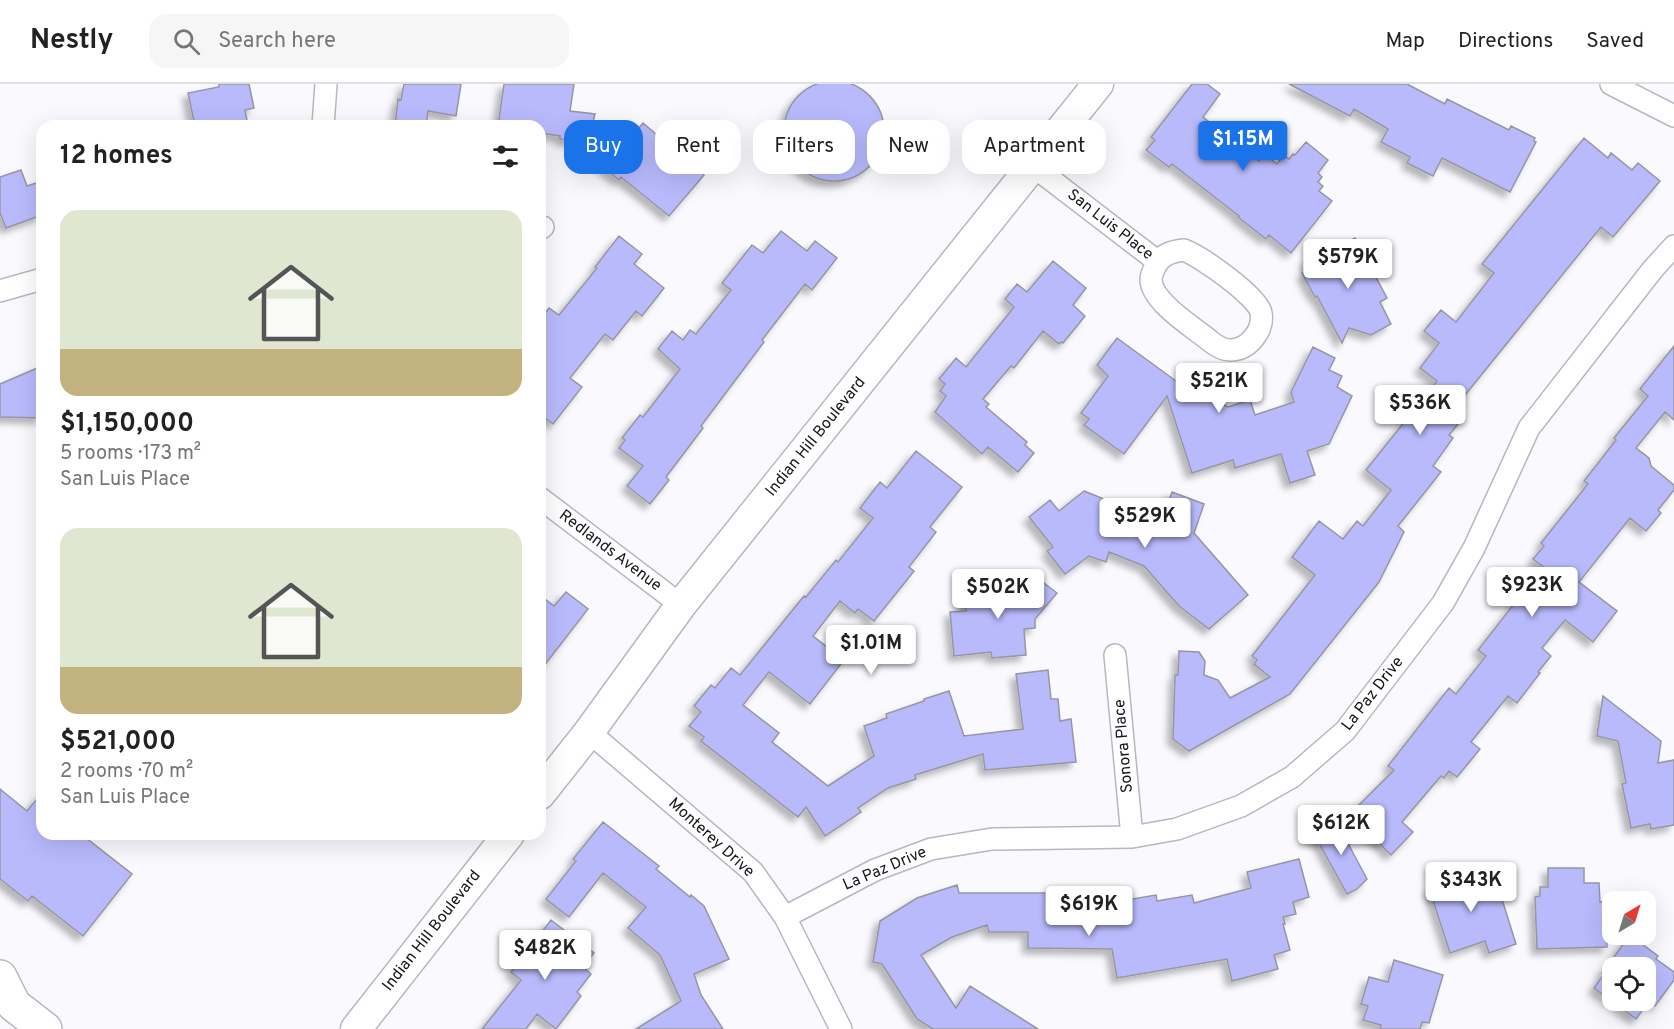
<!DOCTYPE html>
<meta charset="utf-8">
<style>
body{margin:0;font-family:Overpass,sans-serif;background:#f6f6f6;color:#222;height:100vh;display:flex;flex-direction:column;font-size:22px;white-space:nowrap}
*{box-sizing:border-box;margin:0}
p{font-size:20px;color:#767676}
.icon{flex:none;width:33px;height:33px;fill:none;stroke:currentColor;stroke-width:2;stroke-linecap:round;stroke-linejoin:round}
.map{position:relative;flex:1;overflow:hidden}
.details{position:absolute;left:36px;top:36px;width:510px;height:720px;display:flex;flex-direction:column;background:#fff;border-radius:18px;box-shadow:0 6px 24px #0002}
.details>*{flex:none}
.guide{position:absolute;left:564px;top:36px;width:570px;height:54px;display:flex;gap:12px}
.needle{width:39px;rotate:38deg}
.tools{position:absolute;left:1602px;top:807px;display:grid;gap:12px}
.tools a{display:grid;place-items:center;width:54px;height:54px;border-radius:12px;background:#fff;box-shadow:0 6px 24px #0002;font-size:30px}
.price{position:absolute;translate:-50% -51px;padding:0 14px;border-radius:6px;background:#fff;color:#222;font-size:20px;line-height:39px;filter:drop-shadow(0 2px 3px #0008)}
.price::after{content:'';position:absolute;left:50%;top:36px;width:18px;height:14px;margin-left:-9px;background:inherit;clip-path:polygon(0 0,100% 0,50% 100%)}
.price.on{background:#1a73e8;color:#fff}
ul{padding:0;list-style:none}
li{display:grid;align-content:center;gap:12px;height:318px;padding:0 24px}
li span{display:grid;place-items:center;height:186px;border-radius:18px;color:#555}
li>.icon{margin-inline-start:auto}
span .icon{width:108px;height:108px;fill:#fffc;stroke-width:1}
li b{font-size:26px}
h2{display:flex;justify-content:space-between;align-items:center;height:72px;padding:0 24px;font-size:26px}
.tag{padding:0 21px;border-radius:18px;background:#fff;box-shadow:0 6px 24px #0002;font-size:21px;line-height:54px}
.tag.on{background:#1a73e8;color:#fff}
header{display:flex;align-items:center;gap:36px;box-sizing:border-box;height:84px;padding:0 30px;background:#fff;border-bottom:2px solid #e0e0e0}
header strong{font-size:28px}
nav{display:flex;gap:33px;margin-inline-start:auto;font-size:21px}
.search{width:420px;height:54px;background:#f6f6f6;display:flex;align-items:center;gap:15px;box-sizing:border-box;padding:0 21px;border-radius:18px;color:#767676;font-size:22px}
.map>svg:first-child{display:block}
</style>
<header>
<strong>Nestly</strong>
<div class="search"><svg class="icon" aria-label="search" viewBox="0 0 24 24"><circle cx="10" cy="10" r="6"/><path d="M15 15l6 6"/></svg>Search here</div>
<nav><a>Map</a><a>Directions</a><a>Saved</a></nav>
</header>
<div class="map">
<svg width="1674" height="945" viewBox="0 0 1674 945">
<defs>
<filter id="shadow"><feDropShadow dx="-5.5" dy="5.5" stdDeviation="3" flood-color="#0004"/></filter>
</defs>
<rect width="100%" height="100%" fill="#f9f9fe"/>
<path fill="#b8bafc" stroke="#9696a1" stroke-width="1.5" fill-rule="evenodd" filter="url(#shadow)" d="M784 47a50 50 0 1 1 100 0a50 50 0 1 1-100 0Z
M219,0H249L254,24L245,26L248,42H195L188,9L219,3Z
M404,0H461L456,32L428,27L426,42H395L398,15L401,16Z
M504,0H574L570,27L595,30L593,38L623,63L643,39L704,91L669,132L621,93L619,96L595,76L607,62L560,55V52L540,49V42H498Z
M1192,0H1207L1220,10L1203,33L1259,77L1264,70L1277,80L1284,71L1289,75L1293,70L1295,71L1306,58L1328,76L1318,89L1322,93L1318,98L1323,102L1319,107L1332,117L1291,169L1269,151L1266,155L1238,133L1239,132L1172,80L1169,83L1146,66L1155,56L1151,53Z
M1289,0H1407L1445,20L1447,15L1509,46L1511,42L1535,54L1534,57L1536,58L1510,108L1442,74L1433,92L1407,79L1410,73L1381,58L1388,45L1354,25L1350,32Z
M1584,54L1608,74L1611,69L1632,86L1638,79L1660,97L1613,153L1601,143L1453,326L1463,334L1449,351L1453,354L1433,382L1441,388L1398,442L1404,448L1379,498L1290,610L1189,667L1173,655L1175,591H1178L1179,567L1199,568L1205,577L1204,591L1218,596L1230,614L1270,593L1254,580L1257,576L1252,572L1315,491L1292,473L1319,437L1343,455L1357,437L1363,442L1391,406L1366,386L1437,297L1420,284L1439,259L1424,247L1441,226L1456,238L1494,189L1482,180Z
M21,86L27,102L42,97V131L6,144L0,129V93Z
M781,147L807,167L815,157L837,174L812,206L805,200L762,256L764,258L701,342L703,344L666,393L669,396L650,420L627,402L643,382L619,364L625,356L622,354L640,331L643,333L680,285L658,265L672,247L683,256L690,246L696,250L731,206L722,199L752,161L763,169Z
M619,152L642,170L634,180L664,204L642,232L636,227L613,256L605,250L570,294L582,303L553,340L540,330V236L549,224L559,231L597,184L595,183Z
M1355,154L1387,214L1380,218L1391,240L1371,251L1349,244L1342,259L1317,212L1315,213L1302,189L1311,184L1304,179L1334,163L1335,165Z
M1053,177L1086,204L1073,221L1085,232L1063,259L1061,258L1059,260L1043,247L1014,284L1011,282L983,315L989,320L986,323L1027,358L1025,361L1034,369L1018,388L988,363L982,370L935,328L946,312L940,307L945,300L939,295L956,274L966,283L1014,223L1005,215L1017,200L1027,208Z
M1117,254L1187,305L1189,302L1228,323L1250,316L1255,331L1294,318L1291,308L1313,263L1335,274L1329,286L1342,292L1337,303L1352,312L1329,360L1307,367L1315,391L1290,399L1281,370L1235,384L1233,376L1192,389L1167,312L1124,370L1084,341L1089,335L1081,329L1108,292L1097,281Z
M1674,262V336L1665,328L1636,364L1649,374L1651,382L1674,401V406L1658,426L1661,429L1646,447L1630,434L1579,498L1617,527L1593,558L1565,536L1542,564L1551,572L1538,588L1540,589L1517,619L1508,612L1471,658L1480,665L1457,693L1449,687L1444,694L1441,692L1402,738L1413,748L1391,771L1350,730L1394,686L1388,682L1449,604L1456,610L1486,572L1478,566L1517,516L1521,519L1547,486L1533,475L1544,462L1541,459L1588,400L1584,397L1616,356L1614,354L1648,312L1640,305Z
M42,282V334L0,333V300Z
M916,367L962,403L930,443L936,448L909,483L914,487L874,537L858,525L855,529L840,517L813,552L844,576L810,620L769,588L743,621L779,649L772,658L828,702L874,672L864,642L887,634L886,630L924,617V615L949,607L964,652L1023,645L1016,590L1048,586L1051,615H1058L1060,637L1071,635L1076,678L985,686L983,670L915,691L916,695L888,704L858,724L861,728L825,752L806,723L798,733L701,657L704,653L689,642L701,628L694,622L711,601L715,604L731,584L740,591L804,512L806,513L836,476L838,478L873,434L860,424L880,398L887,404Z
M1084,407L1161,438L1172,408L1204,420L1194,449L1248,511L1209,545L1179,522L1144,482L1109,468L1106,478L1089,472L1065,490L1047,467L1053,463L1029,433L1050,416L1059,427Z
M1044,499L1057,509L1035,535V544L1024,545L1026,571L992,574L991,568L954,572L950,528L966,527L964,507Z
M566,508L588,525L540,587V511L554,522Z
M1603,612L1661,657L1658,679L1674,676V741L1651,745L1650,740L1631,744L1622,700L1626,699L1618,657L1597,652Z
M0,705L27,727L42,709V750H81L132,790L83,852L32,812L28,817L0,795Z
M1335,735L1367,795L1357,805L1347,810L1313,748Z
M603,738L659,782L656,785L690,813L691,811L704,822L729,875L694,890L701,911L723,945H636L681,917L660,871L628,844L646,823L603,789L569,833L546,815L576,777L573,775Z
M1299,775L1309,813L1293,818L1296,830L1283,833L1285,840H1283L1290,866L1274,871L1278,885L1232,897L1227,875L1117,894L1112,865L1028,864V848H989L987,841L952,853L921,871L956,924L970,902L1038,945H933L917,935L882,880L873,878L880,837L917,814L957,801L959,809H1091V822L1156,811L1157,817L1192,811L1194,819L1251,804L1247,788Z
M1451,779L1460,806L1490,796L1491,798L1496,796L1516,860L1489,869L1485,857L1450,869L1429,804L1438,801L1433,785Z
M1548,784H1584V799H1599L1600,818L1606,817L1607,863L1537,865L1535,813L1540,812V803H1548Z
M551,836L594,869L583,883L591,890L577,908L581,912L556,945L537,930L526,945H482L521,896L511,888Z
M1630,851L1658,872L1656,875L1674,888V896L1655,922L1649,917L1636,935L1594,904L1604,890L1602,889ZM1612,884H1646V916H1612Z
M1394,876L1443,891L1429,939L1422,938L1420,945H1380L1381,941L1363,936L1368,922L1361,920L1369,893L1388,898Z"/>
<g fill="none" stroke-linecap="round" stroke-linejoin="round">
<g stroke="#b7b7c2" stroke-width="24">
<path id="street" d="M1611,0L1674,32
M323,42L326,0
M1033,82L1157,177
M540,145L543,143
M1184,166C1200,172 1259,213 1261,229C1264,246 1249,266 1230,266C1223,266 1215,261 1210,257C1193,243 1152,218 1151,196C1151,192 1153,187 1155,183C1160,171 1173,167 1184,166Z
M0,207L42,195
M540,414L681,521
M1115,571L1132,753
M589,648L753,788L785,833L841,945
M785,833L875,786L931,765L992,755L1132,753L1177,745L1241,722L1292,693L1345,647L1443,519L1474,464L1529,344L1653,185L1674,162"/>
</g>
<g stroke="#b7b7c2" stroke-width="33">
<path id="secondary" d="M540,710L589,648L681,521L1098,0
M356,945L509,750"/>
</g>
<g stroke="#b7b7c2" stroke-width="36">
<path id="primary" d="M0,893L14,921L45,945"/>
</g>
<use href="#street" stroke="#fff" stroke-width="21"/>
<use href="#secondary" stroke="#fff" stroke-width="30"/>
<use href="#primary" stroke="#fff" stroke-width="33"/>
</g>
<g text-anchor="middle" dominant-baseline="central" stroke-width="4.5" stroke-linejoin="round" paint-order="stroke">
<g font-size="16" fill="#16161a" stroke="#fff">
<text transform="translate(1110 141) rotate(38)">San Luis Place</text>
<text transform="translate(816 353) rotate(-51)">Indian Hill Boulevard</text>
<text transform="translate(610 467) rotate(37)">Redlands Avenue</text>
<text transform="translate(1373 610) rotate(-52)">La Paz Drive</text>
<text transform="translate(1124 662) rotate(-95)">Sonora Place</text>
<text transform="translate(711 754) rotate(42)">Monterey Drive</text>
<text transform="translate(885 785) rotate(-23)">La Paz Drive</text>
<text transform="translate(432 847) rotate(-52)">Indian Hill Boulevard</text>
</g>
</g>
</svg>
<div class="tools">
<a><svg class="needle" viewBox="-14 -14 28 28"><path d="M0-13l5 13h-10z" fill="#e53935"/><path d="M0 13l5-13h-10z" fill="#767676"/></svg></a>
<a><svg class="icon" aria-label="locate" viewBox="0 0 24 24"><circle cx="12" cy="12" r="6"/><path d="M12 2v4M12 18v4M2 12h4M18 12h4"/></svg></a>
</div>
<b class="price on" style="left:1243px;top:88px">$1.15M</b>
<b class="price" style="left:1348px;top:206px">$579K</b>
<b class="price" style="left:1219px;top:330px">$521K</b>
<b class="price" style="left:1420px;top:352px">$536K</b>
<b class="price" style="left:1145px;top:465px">$529K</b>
<b class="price" style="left:1532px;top:534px">$923K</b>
<b class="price" style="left:998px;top:536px">$502K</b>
<b class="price" style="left:871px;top:592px">$1.01M</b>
<b class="price" style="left:1341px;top:772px">$612K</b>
<b class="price" style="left:1471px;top:829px">$343K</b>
<b class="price" style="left:1089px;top:853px">$619K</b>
<b class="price" style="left:545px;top:897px">$482K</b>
<div class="guide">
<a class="tag on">Buy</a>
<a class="tag">Rent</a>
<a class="tag">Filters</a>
<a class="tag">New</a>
<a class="tag">Apartment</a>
</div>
<section class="details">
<h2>12 homes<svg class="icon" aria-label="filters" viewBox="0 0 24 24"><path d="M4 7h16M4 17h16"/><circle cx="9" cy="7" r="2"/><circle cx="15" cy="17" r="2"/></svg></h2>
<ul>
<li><span style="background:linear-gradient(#dfe7d0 75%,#c2b280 0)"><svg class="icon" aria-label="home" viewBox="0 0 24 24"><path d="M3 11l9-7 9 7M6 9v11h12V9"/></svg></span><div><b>$1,150,000</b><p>5 rooms · 173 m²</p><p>San Luis Place</p></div></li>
<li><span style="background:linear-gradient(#dfe7d0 75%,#c2b280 0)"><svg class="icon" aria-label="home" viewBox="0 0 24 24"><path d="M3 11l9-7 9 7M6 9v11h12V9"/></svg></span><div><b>$521,000</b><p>2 rooms · 70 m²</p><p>San Luis Place</p></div></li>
</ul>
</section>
</div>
